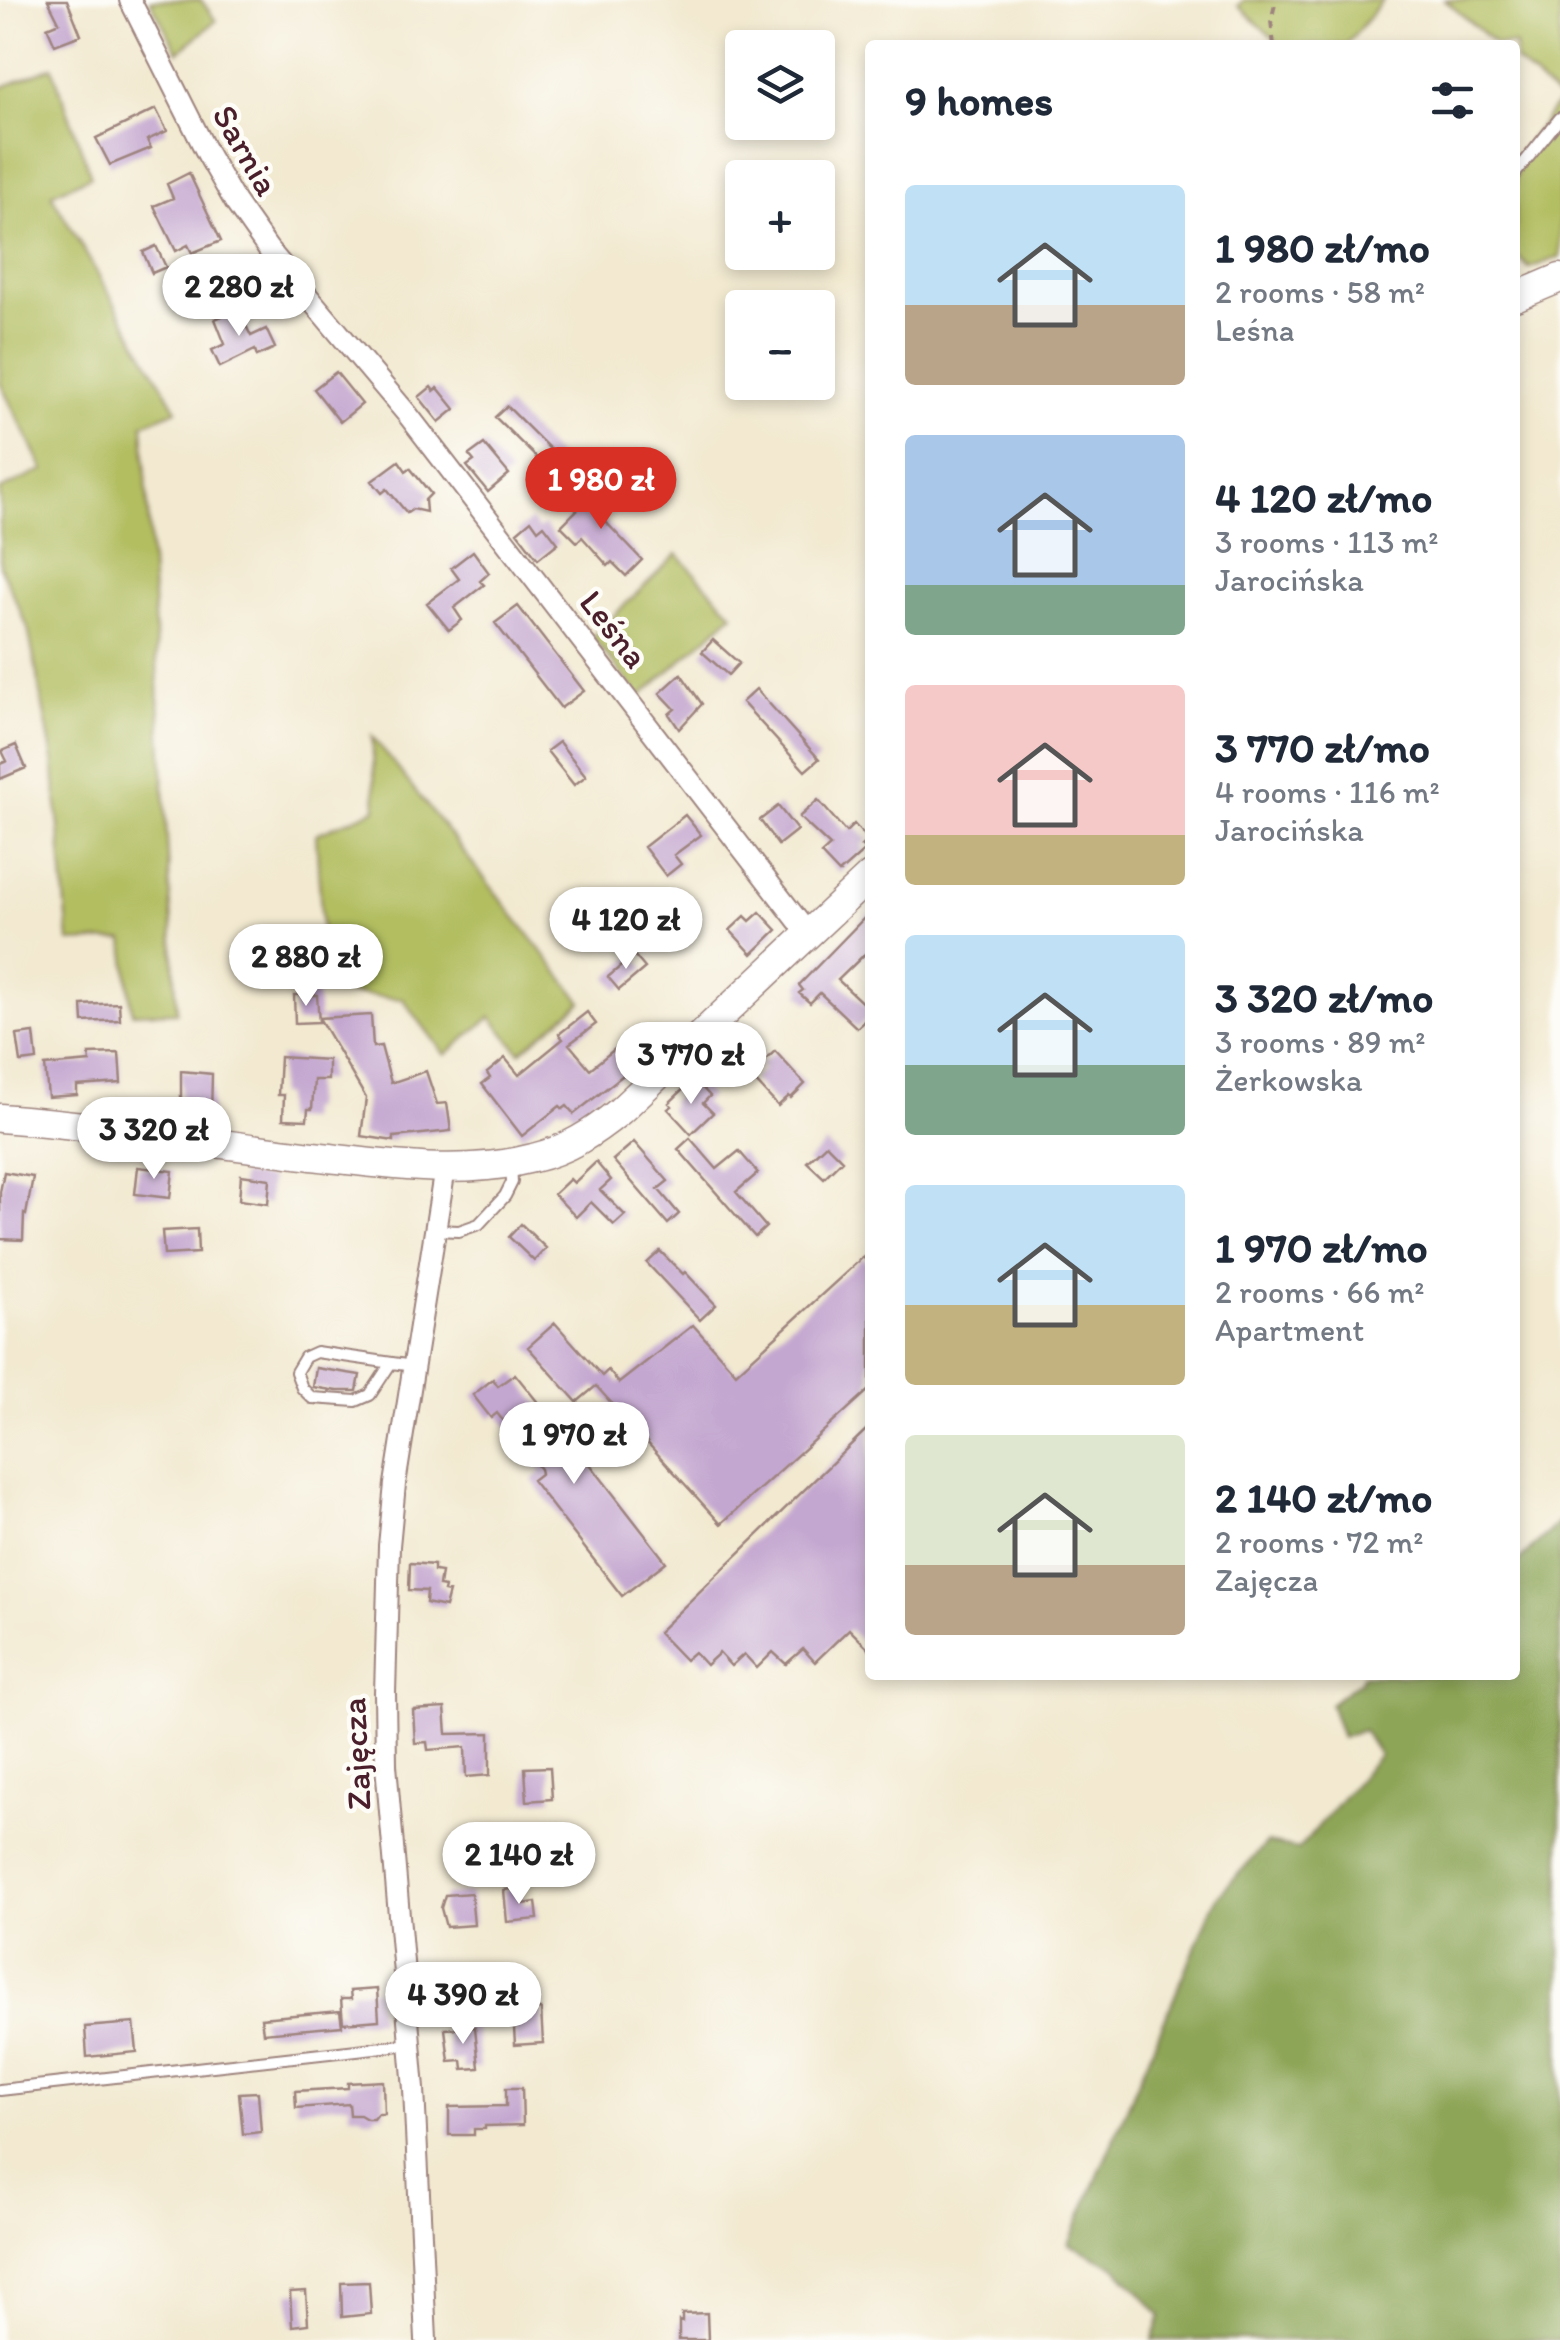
<!DOCTYPE html>
<meta charset="utf-8">
<style>
body{margin:0;font-family:Itim,sans-serif;background:#f6f6f7;color:#1f2937;height:100vh;display:flex;flex-direction:column;font-size:38px;white-space:nowrap}
*{box-sizing:border-box;margin:0}
p{font-size:32px;color:#747a83}
.icon{flex:none;width:55px;height:55px;fill:none;stroke:currentColor;stroke-width:2;stroke-linecap:round;stroke-linejoin:round}
.map{position:relative;flex:1;overflow:hidden}
.panel{position:absolute;left:865px;top:40px;width:655px;height:1640px;display:flex;flex-direction:column;background:#fff;border-radius:10px;box-shadow:0 5px 15px #0003}
.panel>*{flex:none}
.tools{position:absolute;left:725px;top:30px;display:grid;gap:20px}
.tools a{display:grid;place-items:center;width:110px;height:110px;border-radius:10px;background:#fff;box-shadow:0 5px 15px #0003;font-size:50px}
.price{position:absolute;translate:-50% -85px;padding:0 22px;border-radius:35px;background:#fff;color:#222;font-size:32px;line-height:65px;filter:drop-shadow(0 2px 5px #0008)}
.price::after{content:'';position:absolute;left:50%;top:60px;width:30px;height:22px;margin-left:-15px;background:inherit;clip-path:polygon(0 0,100% 0,50% 100%)}
.price.on{background:#d93025;color:#fff}
ul{padding:0;list-style:none}
li{display:flex;align-items:center;gap:30px;height:250px;padding:0 40px}
li span{display:grid;place-items:center;flex:none;width:280px;height:200px;border-radius:10px;color:#555}
li>.icon{margin-inline-start:auto}
span .icon{width:120px;height:120px;fill:#fffc;stroke-width:1}
li b{font-size:42px}
h2{display:flex;justify-content:space-between;align-items:center;height:120px;padding:0 40px;font-size:42px}
.map>svg:first-child{display:block}
</style>
<div class="map">
<svg width="1560" height="2340" viewBox="0 0 1560 2340">
<rect width="100%" height="100%" fill="#fdfcf7"/>
<filter id="ink" filterUnits="userSpaceOnUse"><feTurbulence type="fractalNoise" baseFrequency=".01" numOctaves="2"/><feDisplacementMap in="SourceGraphic" scale="20" xChannelSelector="R" yChannelSelector="G"/><feConvolveMatrix kernelMatrix="1 2 1 2 8 2 1 2 1" color-interpolation-filters="sRGB"/></filter>
<filter id="wash" filterUnits="userSpaceOnUse"><feTurbulence type="fractalNoise" baseFrequency=".0048" numOctaves="4" result="noise"/><feDisplacementMap in="SourceGraphic" scale="40" xChannelSelector="R" yChannelSelector="G"/><feGaussianBlur stdDeviation="2.25" result="paint"/><feColorMatrix in="noise" values="0 0 0 0 0 0 0 0 0 0 0 0 0 0 0 0 0 1.4 0 .05"/><feComposite in="paint" operator="in"/></filter>
<g filter="url(#wash)">
<rect width="100%" height="100%" fill="#f2e9d0"/>
<path fill="#b2be60" stroke="#7e6e46" stroke-width="2.5" d="M150,0H201L216,21L178,52Z
M1243,0H1383L1346,45H1281L1238,6Z
M1445,0H1560V257L1529,268L1515,254V160L1560,100L1515,61V45H1496Z
M52,67L91,176L51,194L177,410L143,424L177,1012L132,1013L124,940L69,942L53,759L28,628L0,566V490L44,470L0,383V88Z
M677,554L733,614L640,697L592,637Z
M372,736L582,1002L520,1052L491,1017L445,1055L403,999L326,991L316,834L376,809Z"/>
<path fill="#8da556" stroke="#6c6240" stroke-width="2.5" d="M1560,1521V2340H1153L1161,2315L1116,2267L1069,2244L1217,1897L1267,1843L1299,1849L1379,1755L1363,1730L1342,1738L1330,1704L1361,1680L1362,1675H1515V1565Z"/>
<g id="blocks">
<path fill="#c4a7d0" d="M48,0H67L81,35L55,45L47,27L59,22Z
M156,109L167,131L147,140L151,148L110,165L96,138Z
M189,173L221,241L192,253L188,245L176,251L154,206L173,198L167,184Z
M156,246L166,267L152,273L143,252Z
M238,309L251,336L266,329L275,348L257,356L255,350L220,367L212,350L225,344L215,319Z
M336,372L362,404L340,422L314,389Z
M431,387L434,391L438,388L455,409L439,422L419,397Z
M507,406L558,457L547,468L495,417Z
M484,444L509,474L488,492L467,466L474,461L469,455Z
M399,461L406,471L410,468L431,494L425,500L426,512L413,509L407,513L387,489L382,493L372,481Z
M601,486L618,502L602,518L642,560L626,576L612,562L608,566L582,537L577,542L561,526Z
M531,520L538,530L544,525L558,543L538,559L517,532Z
M473,551L489,573L480,581L484,585L454,608L462,620L449,630L427,603L459,579L451,568Z
M518,606L584,691L561,708L495,623Z
M713,640L739,663L728,675L702,652Z
M681,674L702,704L679,729L669,714L675,709L660,693Z
M756,689L819,759L805,771L742,702Z
M559,742L586,776L574,785L547,751Z
M16,745L26,768L0,779V764L7,761L2,751Z
M818,800L846,832L854,824L868,840L861,846L865,850L839,873L821,854L830,846L799,817Z
M778,806L797,830L778,845L760,820Z
M685,815L701,835L674,855L681,864L666,876L644,847Z
M760,912L777,930L752,954L730,930L745,916L750,921Z
M870,912V949L838,980L870,1010V1015L857,1028L820,993L810,1003L799,993L803,990L799,985Z
M305,949V979H270V965L266,962V954L270,950Z
M634,955L645,968L619,990L608,977Z
M294,995H317L319,1022L295,1023Z
M119,1003L120,1020L83,1022L82,1005Z
M587,1012L596,1024L569,1044L590,1069L616,1048L632,1068L574,1114L567,1106L563,1109L560,1106L522,1136L482,1084L490,1078L487,1073L505,1058L519,1075L563,1039L559,1034Z
M371,1015L373,1047L381,1046L391,1083L426,1071L437,1104L447,1103L451,1131L394,1137V1141L361,1136L366,1098L319,1018Z
M34,1033L37,1060L21,1062L17,1035Z
M775,1051L805,1084L791,1098L789,1096L778,1106L753,1079L764,1069L760,1065Z
M119,1053L121,1083L77,1086V1095L48,1097L45,1066L90,1062L89,1054Z
M280,1057L328,1060V1080H314L312,1109H308L307,1120L283,1119L284,1095H278Z
M181,1071L212,1074L211,1116L181,1111Z
M694,1079L710,1096L703,1103L713,1113L691,1134L668,1109L672,1106L669,1103Z
M690,1138L717,1169L739,1151L758,1173L736,1192L766,1227L755,1237L678,1149Z
M634,1142L668,1181L658,1189L679,1214L668,1224L613,1160Z
M826,1144L842,1160L824,1178L807,1162Z
M596,1162L611,1180L600,1190L625,1215L614,1225L591,1202L576,1217L554,1194L570,1179L574,1183Z
M138,1167L173,1171L170,1198L135,1194Z
M4,1172L33,1177L26,1215L24,1214L23,1240L0,1239V1192Z
M241,1175L270,1179L268,1204L239,1200Z
M521,1224L546,1248L534,1261L509,1237Z
M197,1229L198,1253L164,1255L162,1231Z
M660,1251L683,1274L685,1272L716,1305L700,1320L647,1263Z
M863,1257L870,1265V1389L721,1524L596,1386L577,1402L528,1347L555,1323L602,1376L608,1370L619,1383L693,1325L736,1373Z
M316,1368L360,1375L357,1391H337L313,1387Z
M515,1374L544,1410L546,1409L576,1446L666,1562L622,1596L532,1480L541,1473L540,1469L497,1413L491,1418L473,1395L493,1379L498,1386Z
M870,1426V1650L849,1629L815,1662L803,1649L786,1664L773,1652L757,1668L744,1654L731,1666L719,1653L706,1665L694,1652L685,1660L658,1632Z
M410,1563L434,1565V1571L441,1572L439,1586L445,1587L444,1591L449,1592L445,1607L426,1603L427,1591L409,1590Z
M445,1708L447,1734L490,1733V1775L466,1777L465,1747L428,1750L427,1742L415,1743L413,1710Z
M550,1767L552,1799L527,1801L525,1768Z
M521,1888L523,1904L536,1902L538,1919L507,1922L504,1890Z
M471,1893L474,1925L446,1927L441,1908L445,1895Z
M377,1989L379,2020L343,2023L341,1999H351L350,1991Z
M541,2009L543,2043L515,2045L513,2010Z
M340,2011L342,2026L263,2033L261,2018Z
M134,2023L137,2052L87,2057L85,2027Z
M475,2027L479,2068L463,2069L462,2060L449,2061L445,2029Z
M383,2081L384,2114H377L373,2119H367L360,2115H350L349,2104L296,2108L295,2091L348,2088V2083Z
M506,2088H522L523,2125L485,2126V2129H474V2135H449V2107L506,2106Z
M258,2092L261,2132L243,2134L239,2093Z
M369,2282L371,2314L342,2317L341,2283Z
M306,2291L308,2324L292,2326L290,2292Z
M707,2313L708,2340H679V2321L682,2322V2314Z"/>
</g>
</g>
<g filter="url(#ink)">
<use href="#blocks" fill-opacity="0" stroke="#9e847e" stroke-width="2.5"/>
<g fill="none" stroke-linecap="round" stroke-linejoin="round">
<g stroke="#9e847e" stroke-width="14">
<path id="service" d="M1515,174L1560,118
M435,1230L459,1231L479,1224L505,1196L512,1182L511,1164
M391,1363L370,1395L356,1401L312,1398L302,1388L296,1372L305,1357L316,1352L413,1366
M0,2090L410,2044"/>
</g>
<g stroke="#9e847e" stroke-width="24">
<path id="minor" d="M130,0L208,155L235,202L268,249L408,415L809,935
M426,2340L414,2089L386,1765L385,1693L389,1546L395,1484L445,1168"/>
</g>
<g stroke="#9e847e" stroke-width="31">
<path id="tertiary" d="M1515,297L1560,278
M0,1118C104,1126 208,1143 312,1156C384,1164 461,1177 533,1158C567,1150 593,1133 620,1111L870,876"/>
</g>
<path stroke="#9e847e" stroke-width="4" stroke-dasharray="8 8" stroke-linecap="butt" d="M1274,45L1271,21L1276,0"/>
<use href="#service" stroke="#fff" stroke-width="10"/>
<use href="#minor" stroke="#fff" stroke-width="20"/>
<use href="#tertiary" stroke="#fff" stroke-width="28"/>
</g>
</g>
<g text-anchor="middle" dominant-baseline="central" stroke-width="9" stroke-linejoin="round" paint-order="stroke">
<g font-size="35" fill="#4a1f2b" stroke="#fdfcf7">
<text transform="translate(246 150) rotate(60)">Sarnia</text>
<text transform="translate(614 629) rotate(52)">Leśna</text>
<text transform="translate(356 1754) rotate(-93)">Zajęcza</text>
</g>
</g>
</svg>
<div class="tools">
<a><svg class="icon" aria-label="layers" viewBox="0 0 24 24"><path d="M12 4l9 5-9 5-9-5zM3 14l9 5 9-5"/></svg></a>
<a>+</a>
<a>−</a>
</div>
<b class="price" style="left:239px;top:339px">2 280 zł</b>
<b class="price on" style="left:601px;top:532px">1 980 zł</b>
<b class="price" style="left:626px;top:972px">4 120 zł</b>
<b class="price" style="left:306px;top:1009px">2 880 zł</b>
<b class="price" style="left:691px;top:1107px">3 770 zł</b>
<b class="price" style="left:154px;top:1182px">3 320 zł</b>
<b class="price" style="left:574px;top:1487px">1 970 zł</b>
<b class="price" style="left:519px;top:1907px">2 140 zł</b>
<b class="price" style="left:463px;top:2047px">4 390 zł</b>
<section class="panel">
<h2>9 homes<svg class="icon" aria-label="filters" viewBox="0 0 24 24"><path d="M4 7h16M4 17h16"/><circle cx="9" cy="7" r="2"/><circle cx="15" cy="17" r="2"/></svg></h2>
<ul>
<li><span style="background:linear-gradient(#bfe0f5 60%,#b9a48a 0)"><svg class="icon" aria-label="home" viewBox="0 0 24 24"><path d="M3 11l9-7 9 7M6 9v11h12V9"/></svg></span><div><b>1 980 zł/mo</b><p>2 rooms · 58 m²</p><p>Leśna</p></div></li>
<li><span style="background:linear-gradient(#a9c7e8 75%,#7fa58c 0)"><svg class="icon" aria-label="home" viewBox="0 0 24 24"><path d="M3 11l9-7 9 7M6 9v11h12V9"/></svg></span><div><b>4 120 zł/mo</b><p>3 rooms · 113 m²</p><p>Jarocińska</p></div></li>
<li><span style="background:linear-gradient(#f6c9c9 75%,#c2b280 0)"><svg class="icon" aria-label="home" viewBox="0 0 24 24"><path d="M3 11l9-7 9 7M6 9v11h12V9"/></svg></span><div><b>3 770 zł/mo</b><p>4 rooms · 116 m²</p><p>Jarocińska</p></div></li>
<li><span style="background:linear-gradient(#bfe0f5 65%,#7fa58c 0)"><svg class="icon" aria-label="home" viewBox="0 0 24 24"><path d="M3 11l9-7 9 7M6 9v11h12V9"/></svg></span><div><b>3 320 zł/mo</b><p>3 rooms · 89 m²</p><p>Żerkowska</p></div></li>
<li><span style="background:linear-gradient(#bfe0f5 60%,#c2b280 0)"><svg class="icon" aria-label="home" viewBox="0 0 24 24"><path d="M3 11l9-7 9 7M6 9v11h12V9"/></svg></span><div><b>1 970 zł/mo</b><p>2 rooms · 66 m²</p><p>Apartment</p></div></li>
<li><span style="background:linear-gradient(#dfe7d0 65%,#b9a48a 0)"><svg class="icon" aria-label="home" viewBox="0 0 24 24"><path d="M3 11l9-7 9 7M6 9v11h12V9"/></svg></span><div><b>2 140 zł/mo</b><p>2 rooms · 72 m²</p><p>Zajęcza</p></div></li>
</ul>
</section>
</div>
